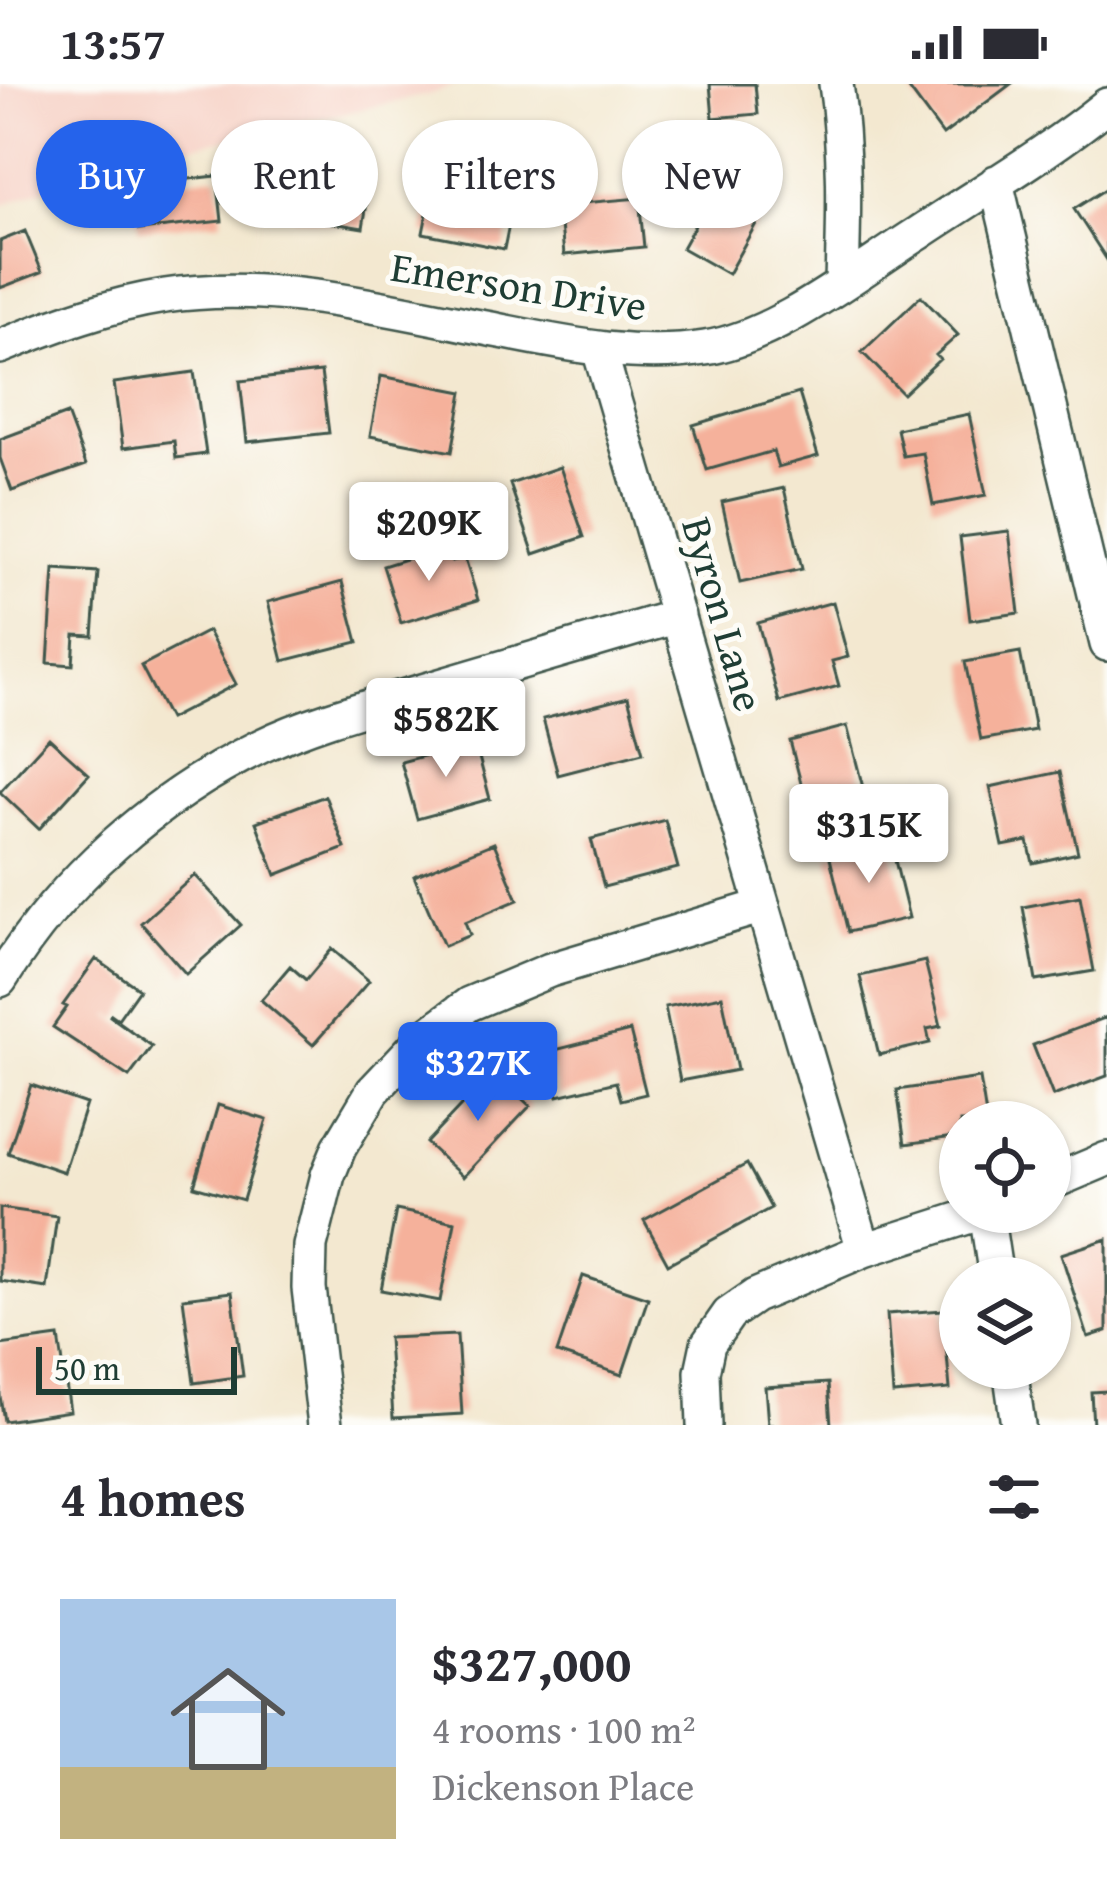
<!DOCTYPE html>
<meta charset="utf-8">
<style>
body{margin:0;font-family:"Gentium Book Plus",serif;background:#f7f7f7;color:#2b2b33;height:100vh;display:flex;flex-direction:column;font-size:45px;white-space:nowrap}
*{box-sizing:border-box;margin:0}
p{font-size:39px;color:#7c7c81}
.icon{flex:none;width:66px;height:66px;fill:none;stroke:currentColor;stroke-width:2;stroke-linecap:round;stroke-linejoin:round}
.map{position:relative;height:1341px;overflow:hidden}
.side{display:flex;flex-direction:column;background:#fff;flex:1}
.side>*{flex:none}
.banner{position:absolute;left:36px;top:36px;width:1035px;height:108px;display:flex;gap:24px}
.tools{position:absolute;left:939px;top:1017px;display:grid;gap:24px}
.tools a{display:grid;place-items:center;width:132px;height:132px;border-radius:50%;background:#fff;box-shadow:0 3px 9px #0004;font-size:60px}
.scale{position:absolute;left:36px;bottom:30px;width:201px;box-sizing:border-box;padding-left:12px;border:6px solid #1f3d34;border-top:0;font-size:33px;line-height:42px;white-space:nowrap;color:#1f3d34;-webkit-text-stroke:9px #fdfcf7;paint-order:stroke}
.price{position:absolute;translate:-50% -102px;padding:0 27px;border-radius:12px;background:#fff;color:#222;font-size:39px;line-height:78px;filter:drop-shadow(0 3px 6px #0008)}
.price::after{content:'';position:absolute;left:50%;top:72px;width:36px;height:27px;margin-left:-18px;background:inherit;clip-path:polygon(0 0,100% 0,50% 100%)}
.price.active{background:#2563eb;color:#fff}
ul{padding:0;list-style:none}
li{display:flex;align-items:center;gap:36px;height:300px;padding:0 60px}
li span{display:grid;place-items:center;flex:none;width:336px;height:240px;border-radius:0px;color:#555}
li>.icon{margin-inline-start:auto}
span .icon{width:144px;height:144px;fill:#fffc;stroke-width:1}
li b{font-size:51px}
h2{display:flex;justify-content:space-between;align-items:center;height:144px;padding:0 60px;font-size:51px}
.pill{padding:0 42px;border-radius:54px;background:#fff;box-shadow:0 3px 9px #0004;font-size:42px;line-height:108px}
.pill.active{background:#2563eb;color:#fff}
.status{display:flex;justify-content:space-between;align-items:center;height:84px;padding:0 60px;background:#fff;direction:ltr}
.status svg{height:33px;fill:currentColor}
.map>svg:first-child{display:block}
</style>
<div class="status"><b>13:57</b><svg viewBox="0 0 49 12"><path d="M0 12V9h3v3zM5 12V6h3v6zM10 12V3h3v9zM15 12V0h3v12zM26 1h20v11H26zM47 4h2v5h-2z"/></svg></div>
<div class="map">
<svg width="1107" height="1341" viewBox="0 0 1107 1341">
<rect width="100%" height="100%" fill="#fdfcf7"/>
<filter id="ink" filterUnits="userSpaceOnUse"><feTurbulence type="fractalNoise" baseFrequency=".00833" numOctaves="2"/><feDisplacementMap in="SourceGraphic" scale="24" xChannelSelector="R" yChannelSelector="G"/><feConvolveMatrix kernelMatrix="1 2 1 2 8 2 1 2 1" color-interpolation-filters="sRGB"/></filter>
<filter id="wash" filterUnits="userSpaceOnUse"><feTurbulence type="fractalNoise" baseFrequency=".004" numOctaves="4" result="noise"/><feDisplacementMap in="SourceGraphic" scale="48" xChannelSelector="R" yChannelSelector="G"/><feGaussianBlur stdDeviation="2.7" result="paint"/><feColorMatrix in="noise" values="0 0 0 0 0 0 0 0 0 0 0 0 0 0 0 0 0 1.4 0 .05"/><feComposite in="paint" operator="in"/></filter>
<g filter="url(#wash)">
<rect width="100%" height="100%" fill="#f3e8d0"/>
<path fill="#f7d1c6" d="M0,0H458L431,10L102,82L0,122Z"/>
<g id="blocks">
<path fill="#f5b19b" d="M710,0H755L758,30L713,34Z
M915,0H1011L943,51L909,5Z
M288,73L372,87L363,144L278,130Z
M726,85L772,111L728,190L682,164Z
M217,92L222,137L139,146L134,101Z
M434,95L515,111L504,165L423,149Z
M1107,104V176L1074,125Z
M639,114L644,163L564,171L559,121Z
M25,147L42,188L0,204V157Z
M921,212L958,251L936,271L940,275L903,310L862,268Z
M194,288L206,370L176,374L174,357L123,364L114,299Z
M321,288L329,349L247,358L240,297Z
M381,292L463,308L452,368L370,352Z
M799,309L818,372L778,383L773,367L707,386L693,341Z
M67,330L86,381L12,407L0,374V355Z
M969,330L986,411L933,421L923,369L903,372L897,345Z
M560,383L584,453L534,470L510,400Z
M784,404L802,485L740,499L722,418Z
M1009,447L1019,529L970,536L960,453Z
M447,462L452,477L465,474L478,516L401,539L383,482Z
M54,485L98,488L93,552L75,551L73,581L48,579Z
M342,498L358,558L283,577L268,518Z
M833,518L848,573L832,577L839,602L779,618L758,539Z
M208,547L236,600L169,635L141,582Z
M1020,568L1035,646L981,656L965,578Z
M628,613L643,669L558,691L543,635Z
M847,642L867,719L810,734L790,657Z
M49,654L89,690L39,745L0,708Z
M475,658L490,715L417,735L401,678Z
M1060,688L1078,769L1033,779L1028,757L1003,762L990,703Z
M325,712L345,764L276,791L256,738Z
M665,736L678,784L604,803L591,755Z
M890,756L909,834L848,848L829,770Z
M494,759L518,816L465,838L470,851L444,862L414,792Z
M195,791L241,841L186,890L141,839Z
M1080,812L1094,887L1036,897L1023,823Z
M332,865L369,897L313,961L261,916L290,882L306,896Z
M96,875L139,905L118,935L111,930L110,932L152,962L129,993L53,943L67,923L63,921Z
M925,877L941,942L927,945L930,959L879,971L860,892Z
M722,912L737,986L680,997L665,923Z
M1107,933V992L1053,1012L1033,961Z
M630,947L646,1010L621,1016L616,998L558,1012L547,968Z
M493,988L530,1022L463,1093L426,1059Z
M980,994L987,1038H960V1052L905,1060L897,1006Z
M31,1001L86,1020L64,1088L8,1069Z
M218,1021L267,1036L243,1116L194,1102Z
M747,1080L771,1124L668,1180L644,1136Z
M0,1124L57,1132L47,1204L0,1197Z
M396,1126L455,1138L440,1217L381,1206Z
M1107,1155V1247L1088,1253L1061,1170Z
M583,1192L648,1214L622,1291L557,1269Z
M232,1208L243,1292L194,1299L183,1214Z
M943,1226L950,1305L893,1310L887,1230Z
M457,1251L462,1330L393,1334L388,1254Z
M59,1253L70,1327L4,1337L0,1312V1261Z
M828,1299L831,1341H768L765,1303Z
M1107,1307V1341H1093L1091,1308Z"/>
</g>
</g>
<g filter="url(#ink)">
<use href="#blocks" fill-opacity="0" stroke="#3f574b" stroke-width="3"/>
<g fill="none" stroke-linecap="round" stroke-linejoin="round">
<g stroke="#3f574b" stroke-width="38">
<path id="minor" d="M836,0C846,66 844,132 842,198
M996,98L1107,560
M0,263C54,241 107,221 165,212C268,196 379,223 480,243C554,257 629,276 705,264C777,253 857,188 919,149C982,107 1048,69 1107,21
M599,265L864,1166
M0,896C63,795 154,714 261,662C315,636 376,621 433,604C515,580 596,556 678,532
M1050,1099L1107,1075
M986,1128L996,1194
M1010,1284L1018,1341
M325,1341L309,1204L310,1162L328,1091L339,1064L373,1007L423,954L469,920L550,886L763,822
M704,1341L702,1288L708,1260L729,1230L755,1212L864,1166L983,1128"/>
</g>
<use href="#minor" stroke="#fff" stroke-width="33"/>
</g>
</g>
<g text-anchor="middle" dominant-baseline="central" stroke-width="10" stroke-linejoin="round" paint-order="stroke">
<g font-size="42" fill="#1f3d34" stroke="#fdfcf7">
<text transform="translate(519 201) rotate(9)">Emerson Drive</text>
<text transform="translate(724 530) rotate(74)">Byron Lane</text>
</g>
</g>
</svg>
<div class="tools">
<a><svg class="icon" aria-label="locate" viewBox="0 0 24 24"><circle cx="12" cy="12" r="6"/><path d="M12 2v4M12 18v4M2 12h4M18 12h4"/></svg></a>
<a><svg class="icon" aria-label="layers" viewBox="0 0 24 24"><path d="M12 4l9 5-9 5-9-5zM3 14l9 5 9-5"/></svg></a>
</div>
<div class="scale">50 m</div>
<b class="price" style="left:429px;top:500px">$209K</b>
<b class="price" style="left:446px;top:696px">$582K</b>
<b class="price" style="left:869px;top:802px">$315K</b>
<b class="price active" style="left:478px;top:1040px">$327K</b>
<div class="banner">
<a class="pill active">Buy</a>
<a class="pill">Rent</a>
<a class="pill">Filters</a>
<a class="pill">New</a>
</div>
</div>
<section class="side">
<h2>4 homes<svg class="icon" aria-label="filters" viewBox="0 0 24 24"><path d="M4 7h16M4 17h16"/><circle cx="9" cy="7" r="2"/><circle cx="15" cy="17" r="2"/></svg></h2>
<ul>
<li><span style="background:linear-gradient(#a9c7e8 70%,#c2b280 0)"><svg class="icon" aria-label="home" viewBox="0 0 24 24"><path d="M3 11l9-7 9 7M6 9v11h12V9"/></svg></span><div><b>$327,000</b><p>4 rooms · 100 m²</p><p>Dickenson Place</p></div></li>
</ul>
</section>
